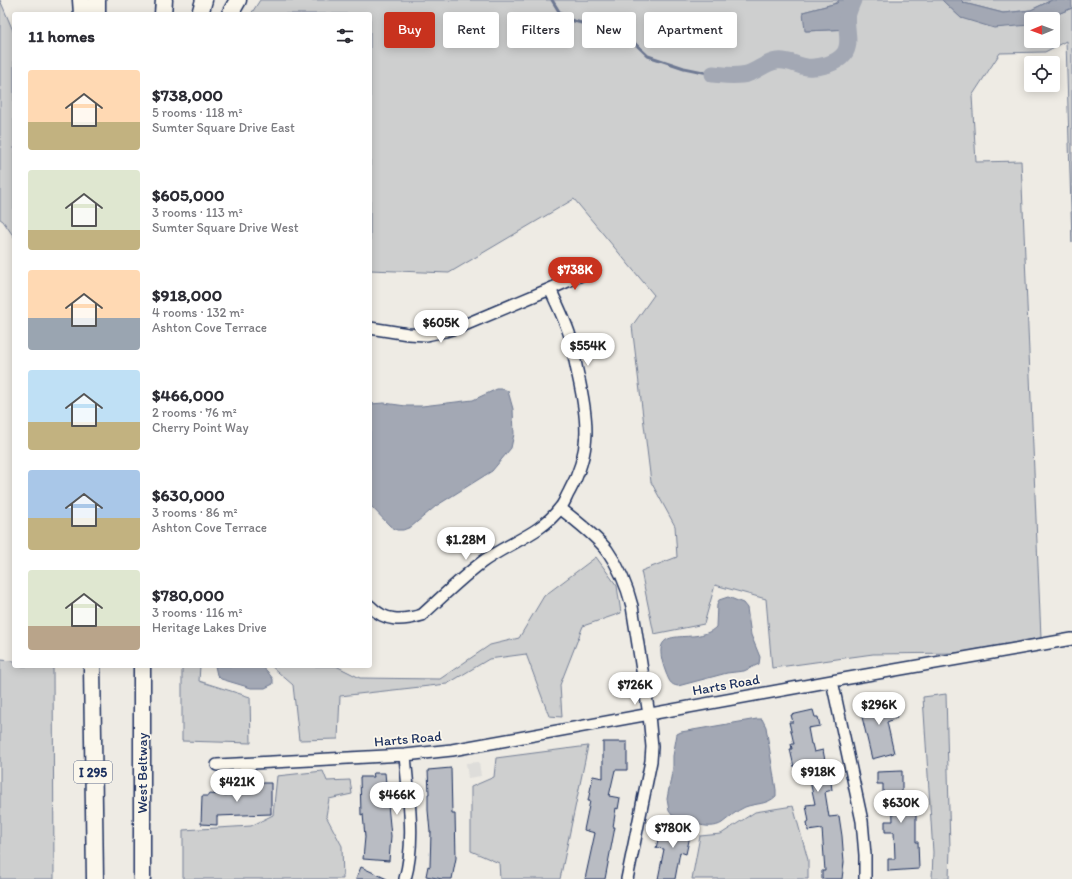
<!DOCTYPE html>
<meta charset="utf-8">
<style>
body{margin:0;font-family:Itim,sans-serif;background:#f7f7f7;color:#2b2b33;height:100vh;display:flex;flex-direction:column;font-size:15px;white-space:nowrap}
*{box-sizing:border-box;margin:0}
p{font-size:13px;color:#7c7c81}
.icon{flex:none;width:22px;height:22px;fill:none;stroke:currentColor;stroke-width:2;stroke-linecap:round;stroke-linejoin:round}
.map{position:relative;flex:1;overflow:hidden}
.sheet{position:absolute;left:12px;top:12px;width:360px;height:656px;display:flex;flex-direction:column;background:#fff;border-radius:4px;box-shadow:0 2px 10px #0003}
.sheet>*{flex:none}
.top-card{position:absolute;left:384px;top:12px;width:380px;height:36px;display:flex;gap:8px}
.needle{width:26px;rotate:269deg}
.buttons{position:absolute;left:1024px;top:12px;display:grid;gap:8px}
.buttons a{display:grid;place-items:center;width:36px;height:36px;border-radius:4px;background:#fff;box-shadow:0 2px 10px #0003;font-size:20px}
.price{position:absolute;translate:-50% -34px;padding:0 9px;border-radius:14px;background:#fff;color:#222;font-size:13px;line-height:26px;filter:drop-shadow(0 1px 2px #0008)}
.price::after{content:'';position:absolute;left:50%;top:24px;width:12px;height:9px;margin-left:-6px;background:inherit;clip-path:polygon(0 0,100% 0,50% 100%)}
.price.current{background:#c8321e;color:#fff}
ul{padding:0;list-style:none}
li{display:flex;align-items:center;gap:12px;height:100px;padding:0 16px}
li span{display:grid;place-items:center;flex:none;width:112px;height:80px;border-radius:4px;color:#555}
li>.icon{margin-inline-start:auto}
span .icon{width:48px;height:48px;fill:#fffc;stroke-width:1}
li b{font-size:17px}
h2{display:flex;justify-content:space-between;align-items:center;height:48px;padding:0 16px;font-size:17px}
.chip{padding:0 14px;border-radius:4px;background:#fff;box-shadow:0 2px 10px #0003;font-size:14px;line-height:36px}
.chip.current{background:#c8321e;color:#fff}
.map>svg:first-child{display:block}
</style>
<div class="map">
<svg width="1072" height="879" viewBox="0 0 1072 879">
<rect width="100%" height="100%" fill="#eeebe4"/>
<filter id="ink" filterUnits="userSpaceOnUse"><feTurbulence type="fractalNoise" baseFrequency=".025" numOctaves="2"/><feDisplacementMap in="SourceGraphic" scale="8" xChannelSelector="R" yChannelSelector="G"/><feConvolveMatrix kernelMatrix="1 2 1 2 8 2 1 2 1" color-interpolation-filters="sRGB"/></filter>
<g filter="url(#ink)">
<path fill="#deddda" d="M479,762L481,776L468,778L466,763Z"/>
<path fill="#cecfcf" stroke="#747f96" d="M0,0L14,33V237L3,221L0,219Z
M260,0H839L837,3L803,12L806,31L850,29L853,14L859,0H942L961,18L1031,25V41H1053V19H1046L1072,8V242L1066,41L1045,52L1000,53L972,96L976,162L1021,161L1041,638L957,653L873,654L772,668L766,599L715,585L704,624L654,634L641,571L677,557L675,526L651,482L632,326L654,295L574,199L449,273L370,270V14H251Z
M961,0H1052L1031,10L1003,13L964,3Z
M596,557L617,586L621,613L583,626L560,685L562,717L549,716L526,654L489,659L447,684L340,696L338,739L299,740L293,685L271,666H336L360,678L440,679L490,645L519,638L544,596Z
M0,660L14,661V666H53L54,879H0Z
M182,666H200L199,681L250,697L251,743L182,741Z
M946,694L950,848L949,879H932L933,852L923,697Z
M588,746L560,879H500L499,863L471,851V787L494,777L496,758Z
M323,771L327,781L350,780L352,794L329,799L326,816L342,846L343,879H183V830L251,826L273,815L277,776Z
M793,806L808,860V879H692L700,836L721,834L755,812Z"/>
<path fill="#a3a8b4" stroke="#6d7892" d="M839,0H859L853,14L850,29L805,31L803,12L837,3Z
M942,0H961L964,3L1003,13L1031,10L1052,0H1072V8L1046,19H1031V25H1030L994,28L961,18Z
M497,389H503L508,391L513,409L514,434L511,448L492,471L436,506L411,527L403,530H397L390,526L370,505V404L384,403L406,406H422L473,400Z
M728,597L743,603L747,608L751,635L760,657L759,664L744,671L727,673L678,686C670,685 669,680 666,673C645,617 694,649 716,627L717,604L719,600Z
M215,666H261L267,671L273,679V684L265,688H251L221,679L217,675Z
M757,719H762L766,727L776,790V796C767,805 756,803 745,807C736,811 730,817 722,823C708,832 686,820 672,815L669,811L667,799L673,767V756L677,734L681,732Z"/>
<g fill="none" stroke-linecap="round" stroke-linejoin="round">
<path stroke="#6d7892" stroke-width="3" d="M552,0L563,18L626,35L648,56L684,68L713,74"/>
<path stroke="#a3a8b4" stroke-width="17" d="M713,74C724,75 736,77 747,74C758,71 766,62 777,61C788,59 797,66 807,67C820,68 836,64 844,54C852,44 845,28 847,17C848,12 851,5 853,0"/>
</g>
<path fill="#b9bcc3" stroke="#1b2f5e" d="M887,693L891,710L895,709L897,718L887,722L894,753L872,759L862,717L872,714L868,698Z
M813,710L815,717H818L820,726L808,728L811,744H812L814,752L823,750L829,782H831L832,790L825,792L829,817L839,816L842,836L844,862L842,879H822V871H825L822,829L808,831L807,822H809L806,805L815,804L810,781L806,782L803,765L794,767L790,749H792L791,744H794L789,722H793L791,715Z
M603,742H627V770H615L609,796L620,798L618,809L616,808L613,827H615L605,879H585L595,833L584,830L590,801H588L593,776L603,778Z
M451,768L452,814H455L456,858L452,879H442L426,876L428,866L430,867L431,832H430L428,810V794H429L428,770Z
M902,771V808H916V842H918L919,869L888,871V859H895L894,832H885V821H893L892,794H883V784H877V772Z
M373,773H385L391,836L389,861L363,859L365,837L363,814L361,815L360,777H374Z
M261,783H271V814L217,816V825L201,824L202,796H208V794L227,795L231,791H236V787H261Z
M669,822L692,827L686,854L680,852L675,879H658L664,849L656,848L659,836L666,838Z
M361,867L387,879H356Z"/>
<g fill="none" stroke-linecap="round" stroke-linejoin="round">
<g stroke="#1b2f5e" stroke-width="14">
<path id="minor" d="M550,289L590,271
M370,328L408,334L426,335L445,331L462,326L550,289C557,304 565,320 570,336C573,349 575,362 578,375C588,419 592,451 569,492C566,497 564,504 560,508C540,535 507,543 481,563C460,579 441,598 422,615C402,621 385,622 370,606
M560,508C576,521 594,534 607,550C619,567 627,586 632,606L649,715L652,747L651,761L627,879
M832,681L862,821L865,855V879
M405,755C408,795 416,840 405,879
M217,765L405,755L452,750L832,681L1072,639"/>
</g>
<g stroke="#1b2f5e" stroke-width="19">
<path id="highway" d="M81,0L82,14
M97,14V0
M163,14L164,0
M200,14L204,0
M230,14L238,0
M92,666L95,879
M142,666V879"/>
</g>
<use href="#minor" stroke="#fbf7ec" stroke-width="11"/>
<use href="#highway" stroke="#fbf7ec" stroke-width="16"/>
</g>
</g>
<g text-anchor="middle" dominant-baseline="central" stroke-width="3.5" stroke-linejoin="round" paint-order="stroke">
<rect fill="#fbf7ec" stroke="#5e6b89" stroke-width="1" x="74" y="761" width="38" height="22" rx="3"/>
<g font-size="13" font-weight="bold" fill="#1b2f5e">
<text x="93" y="772">I 295</text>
</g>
<g font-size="14" fill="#1b2f5e" stroke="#fbf7ec">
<text transform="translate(726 685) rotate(-10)">Harts Road</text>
<text transform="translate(408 739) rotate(-5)">Harts Road</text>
<text transform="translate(142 773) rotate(-90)">West Beltway</text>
</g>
</g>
</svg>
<div class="buttons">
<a><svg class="needle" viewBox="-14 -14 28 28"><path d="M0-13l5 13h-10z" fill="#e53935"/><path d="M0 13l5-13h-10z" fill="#7c7c81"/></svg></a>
<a><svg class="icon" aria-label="locate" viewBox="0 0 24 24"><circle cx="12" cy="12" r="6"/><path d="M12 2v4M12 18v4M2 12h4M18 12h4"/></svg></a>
</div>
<b class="price current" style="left:575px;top:291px">$738K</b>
<b class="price" style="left:441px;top:344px">$605K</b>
<b class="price" style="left:588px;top:367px">$554K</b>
<b class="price" style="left:466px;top:561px">$1.28M</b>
<b class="price" style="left:635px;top:706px">$726K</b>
<b class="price" style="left:879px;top:726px">$296K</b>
<b class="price" style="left:818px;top:793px">$918K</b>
<b class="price" style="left:237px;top:803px">$421K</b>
<b class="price" style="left:397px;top:816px">$466K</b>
<b class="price" style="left:901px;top:824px">$630K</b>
<b class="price" style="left:673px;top:849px">$780K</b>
<div class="top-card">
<a class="chip current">Buy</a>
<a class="chip">Rent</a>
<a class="chip">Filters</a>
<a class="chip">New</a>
<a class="chip">Apartment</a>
</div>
<section class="sheet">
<h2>11 homes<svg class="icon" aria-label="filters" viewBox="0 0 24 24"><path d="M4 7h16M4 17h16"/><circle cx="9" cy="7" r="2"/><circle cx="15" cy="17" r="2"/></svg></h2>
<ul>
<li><span style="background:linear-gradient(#ffd9b3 65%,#c2b280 0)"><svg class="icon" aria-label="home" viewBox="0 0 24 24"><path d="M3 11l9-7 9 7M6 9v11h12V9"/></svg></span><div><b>$738,000</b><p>5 rooms · 118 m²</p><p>Sumter Square Drive East</p></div></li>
<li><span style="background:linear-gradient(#dfe7d0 75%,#c2b280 0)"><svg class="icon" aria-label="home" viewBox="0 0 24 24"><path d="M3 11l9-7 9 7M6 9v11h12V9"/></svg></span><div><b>$605,000</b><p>3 rooms · 113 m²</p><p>Sumter Square Drive West</p></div></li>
<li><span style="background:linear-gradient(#ffd9b3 60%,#9aa5b1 0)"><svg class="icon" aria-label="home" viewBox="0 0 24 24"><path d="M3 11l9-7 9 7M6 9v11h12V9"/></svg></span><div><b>$918,000</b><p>4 rooms · 132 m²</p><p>Ashton Cove Terrace</p></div></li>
<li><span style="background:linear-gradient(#bfe0f5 65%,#c2b280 0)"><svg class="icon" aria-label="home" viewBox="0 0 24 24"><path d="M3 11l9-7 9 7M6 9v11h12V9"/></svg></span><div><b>$466,000</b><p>2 rooms · 76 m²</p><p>Cherry Point Way</p></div></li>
<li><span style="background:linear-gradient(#a9c7e8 60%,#c2b280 0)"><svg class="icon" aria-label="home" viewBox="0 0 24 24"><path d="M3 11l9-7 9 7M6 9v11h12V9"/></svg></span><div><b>$630,000</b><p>3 rooms · 86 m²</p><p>Ashton Cove Terrace</p></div></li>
<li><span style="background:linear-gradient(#dfe7d0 70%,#b9a48a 0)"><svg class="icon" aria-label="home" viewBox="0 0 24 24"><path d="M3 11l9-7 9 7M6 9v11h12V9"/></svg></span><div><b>$780,000</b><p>3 rooms · 116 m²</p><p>Heritage Lakes Drive</p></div></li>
</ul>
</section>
</div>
